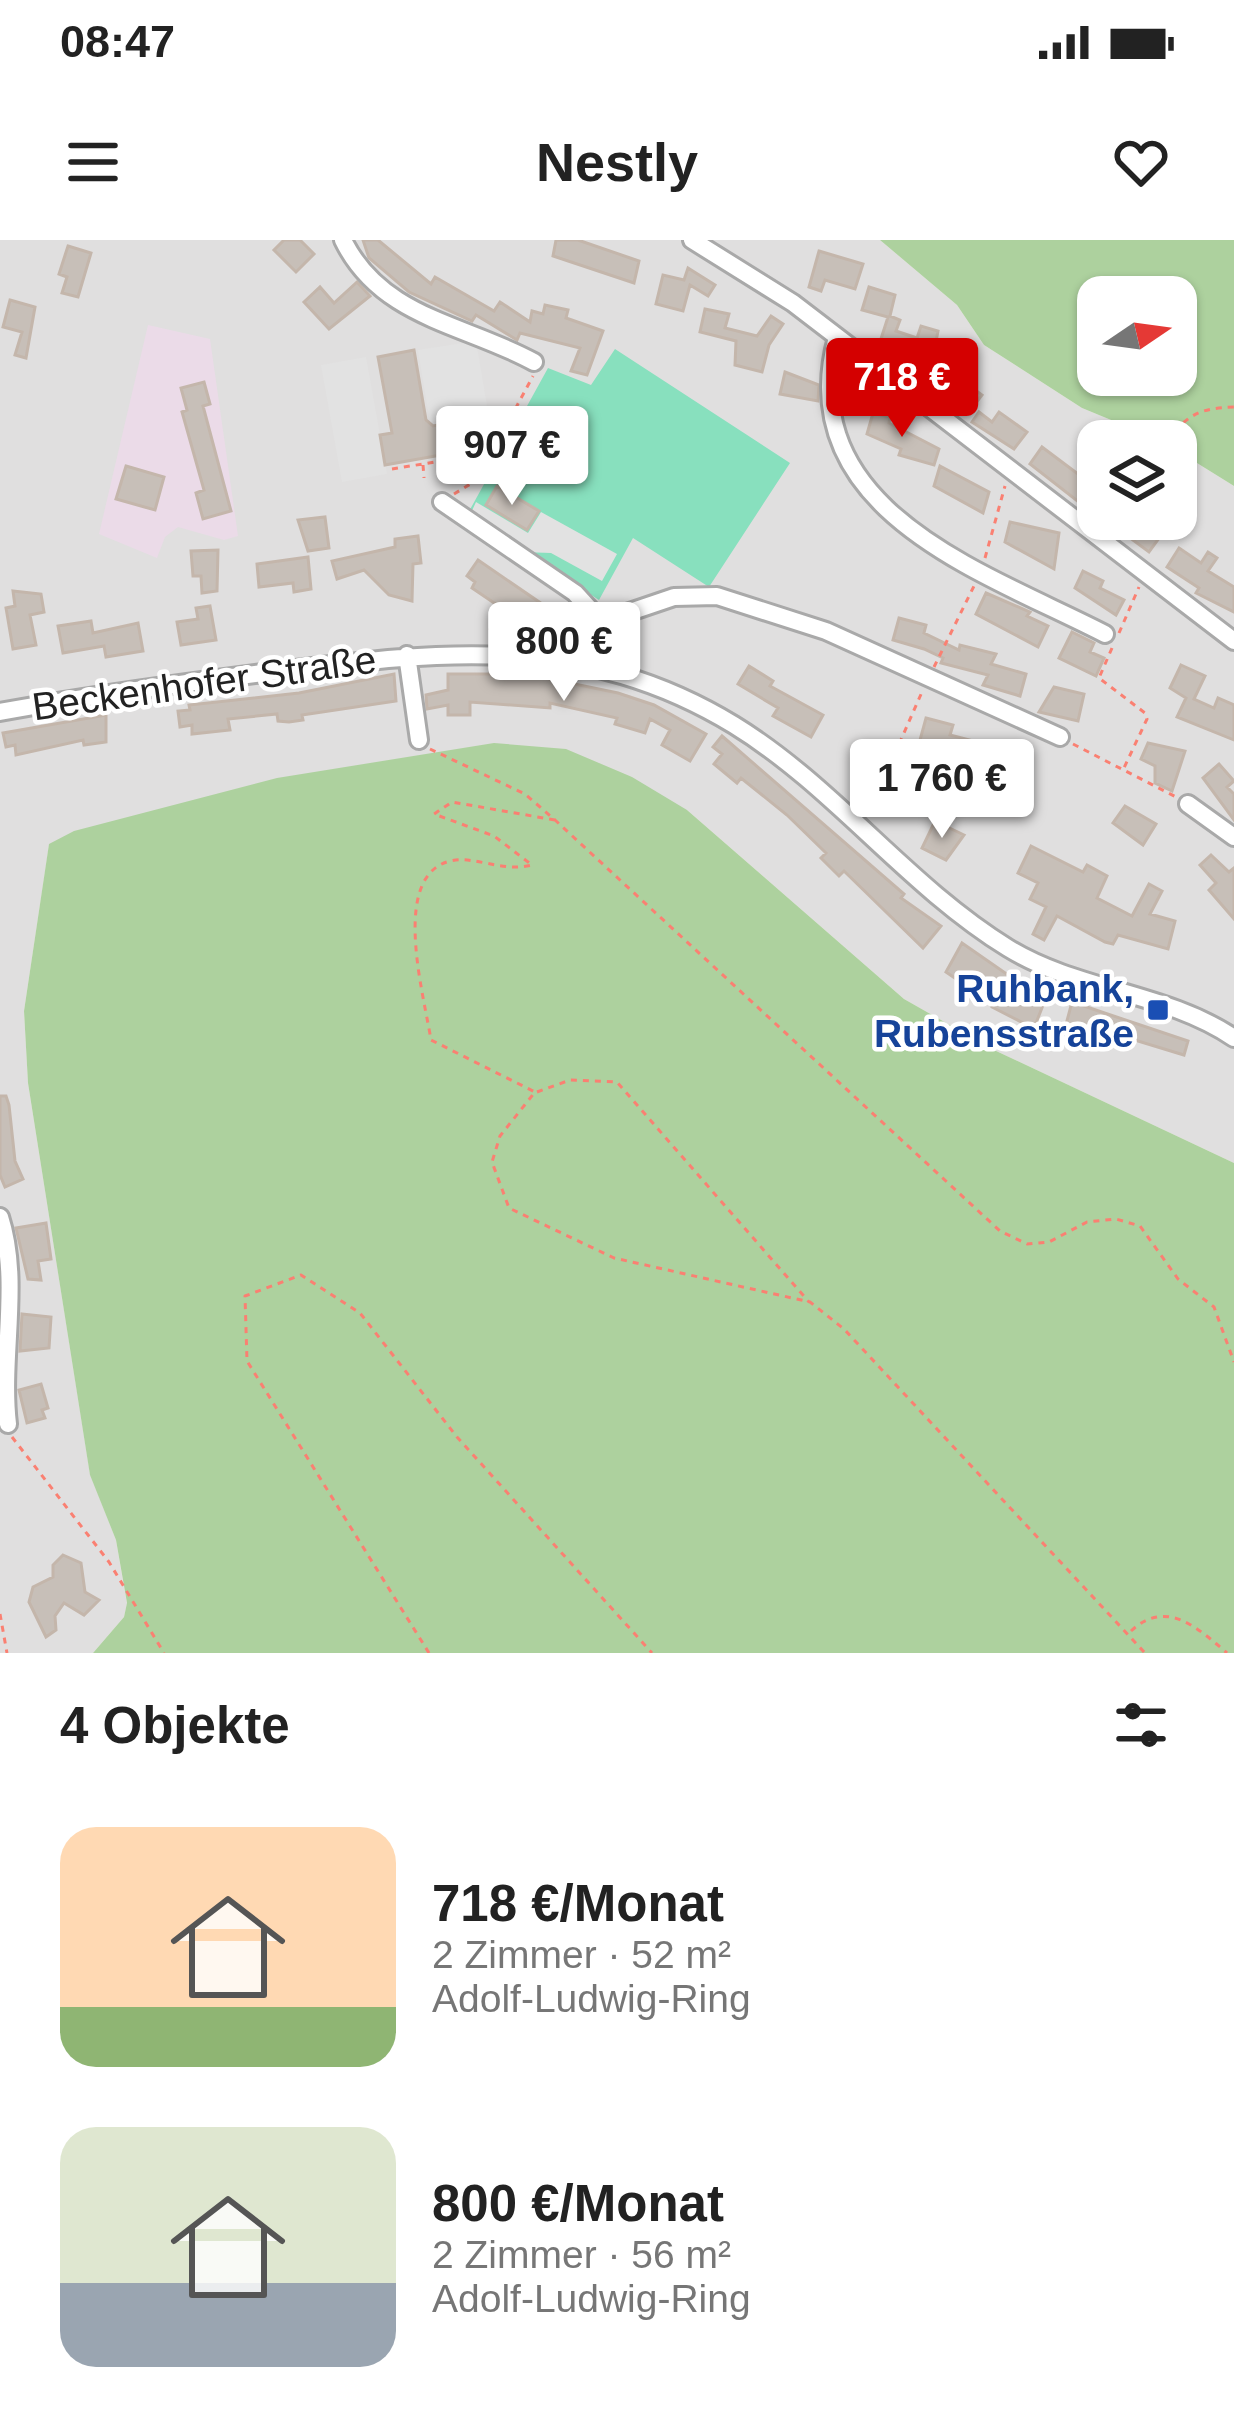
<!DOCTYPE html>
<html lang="de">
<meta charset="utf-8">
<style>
body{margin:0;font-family:Arial,sans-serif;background:#f2f2f2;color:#222;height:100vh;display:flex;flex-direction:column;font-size:45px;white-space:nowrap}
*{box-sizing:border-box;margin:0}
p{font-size:39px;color:#767676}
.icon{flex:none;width:66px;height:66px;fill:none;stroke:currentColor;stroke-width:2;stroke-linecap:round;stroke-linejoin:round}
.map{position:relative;height:1413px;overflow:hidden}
.details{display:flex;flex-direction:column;background:#fff;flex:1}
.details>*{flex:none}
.needle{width:78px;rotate:77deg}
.controls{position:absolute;left:1077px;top:36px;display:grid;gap:24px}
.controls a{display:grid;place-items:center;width:120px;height:120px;border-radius:24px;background:#fff;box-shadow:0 3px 9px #0004;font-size:60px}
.price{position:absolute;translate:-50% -102px;padding:0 27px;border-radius:12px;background:#fff;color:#222;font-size:39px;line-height:78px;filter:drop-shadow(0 3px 6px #0008)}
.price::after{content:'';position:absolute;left:50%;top:72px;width:36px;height:27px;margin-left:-18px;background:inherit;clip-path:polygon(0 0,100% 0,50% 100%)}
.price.selected{background:#d40000;color:#fff}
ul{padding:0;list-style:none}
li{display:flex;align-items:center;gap:36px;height:300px;padding:0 60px}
li span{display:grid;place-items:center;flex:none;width:336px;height:240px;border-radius:36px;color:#555}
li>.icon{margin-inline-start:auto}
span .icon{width:144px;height:144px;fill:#fffc;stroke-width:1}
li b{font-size:51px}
h2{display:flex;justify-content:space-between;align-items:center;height:144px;padding:0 60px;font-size:51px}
.status{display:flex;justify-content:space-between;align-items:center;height:84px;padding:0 60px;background:#fff;direction:ltr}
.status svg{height:33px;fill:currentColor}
header{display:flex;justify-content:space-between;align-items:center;height:156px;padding:0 60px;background:#fff;font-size:54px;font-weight:600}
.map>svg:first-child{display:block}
</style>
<div class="status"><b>08:47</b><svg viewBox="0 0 49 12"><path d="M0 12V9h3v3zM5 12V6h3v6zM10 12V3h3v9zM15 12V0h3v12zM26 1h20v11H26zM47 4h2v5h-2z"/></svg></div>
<header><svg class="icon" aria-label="menu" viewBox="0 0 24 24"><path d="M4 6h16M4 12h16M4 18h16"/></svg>Nestly<svg class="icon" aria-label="heart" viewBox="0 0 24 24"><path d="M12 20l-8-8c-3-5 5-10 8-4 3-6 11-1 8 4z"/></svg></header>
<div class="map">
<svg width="1234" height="1413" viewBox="0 0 1234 1413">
<rect width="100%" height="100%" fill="#f2efe9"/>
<path fill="#e0dfdf" d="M0,0H880L957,65L984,105L1082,168L1162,201H1098V279H1176V210L1234,246V923L994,810L904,759L687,570L49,605L24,771L28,843L90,1234L116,1300L127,1364L124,1377L93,1413H0Z"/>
<path fill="#ebdbe8" d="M148,85L210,99L238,296L224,300L178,287L165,297L157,318L99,294Z"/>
<path fill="#add19e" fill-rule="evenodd" d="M880,0H1234V246L1176,210V201H1162L1082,168L984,105L957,65ZM1098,57H1176V135H1098Z
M494,503L566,509L632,537L687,570L904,759L994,810L1234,923V1413H93L124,1377L127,1363L116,1300L90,1235L28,843L24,771L49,604L74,591L277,538Z"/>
<path fill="#88e0be" d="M615,109L790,223L709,347L633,298L599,360L467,275L548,128L591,145Z"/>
<path fill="#e2e2e2" d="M476,101L488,172L430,182L418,110Z
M366,117L387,234L342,242L321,125Z
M476,262L528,293L541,272L617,314L602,341L551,313L523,312L469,277Z"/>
<path fill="#c7bfb8" stroke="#c4b6ab" stroke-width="3" d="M284,0H300L314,14L296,32L274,10Z
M363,0H378L431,44L435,37L494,71L500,62L530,82L532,71L543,74L545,65L568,70L566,78L603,91L587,135L571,131L580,108L520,93L517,100L476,75L472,81L409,52L369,18Z
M556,0H578L639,21L634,43L553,16Z
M68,6L91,13L78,57L62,53L67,37L59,34Z
M819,11L863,24L855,49L825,40L821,51L809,47Z
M688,28L715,45L708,56L690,45L683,71L656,64L663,35L684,40Z
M357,42L370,56L329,89L304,62L320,47L334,63Z
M869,47L895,55L890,76L900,80L896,91L917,98L921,86L938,91L931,128L949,142L955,135L982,155L969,172L913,136L918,119L880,102L888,77L862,70Z
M10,60L35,67L26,118L15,115L22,92L3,87Z
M705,69L729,74L725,88L757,96L771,76L783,84L769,105L762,132L735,125L736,101L700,92Z
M414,110L426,180L433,186L481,177L486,207L385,225L380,195L392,193L378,117Z
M785,132L819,145L818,161L780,154Z
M204,142L210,164L203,166L231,271L203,279L196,253L204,250L182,172L187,170L181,148Z
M979,172L992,182L999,172L1027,192L1014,209L972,182Z
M873,173L890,177L889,183L939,209L934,225L899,215L901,209L867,194Z
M1042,207L1098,249V277L1030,224Z
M126,226L164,237L155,270L116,259Z
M940,226L989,252L983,273L934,246Z
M497,246L539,271L527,290L486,265Z
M325,277L329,308L308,311L298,280Z
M1132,279H1141L1162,294L1149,312L1122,292Z
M1010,282L1059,293L1054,329L1005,302Z
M418,296L421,323L413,324L412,361L389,355L364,330L337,339L332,321L395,307V299Z
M1179,308L1201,323L1208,312L1217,318L1208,331L1234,347V372L1196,353L1199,348L1167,327Z
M218,310L217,351L202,353L201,336H193L191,311Z
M308,317L311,349L294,352L293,343L259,347L257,324Z
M478,320L545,366L530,388L513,376L501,396L490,389L503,369L472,348L475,342L467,336Z
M1083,331L1103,341L1100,348L1124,360L1116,375L1075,348Z
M13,351L41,354L44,372L30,375L36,405L13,409L6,368L15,366Z
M986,353L1030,372L1027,376L1048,386L1038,407L976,374Z
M210,366L216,400L181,405L177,382L198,379L196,368Z
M899,378L926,385L924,393L959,410L960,405L996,414L991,424L1026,434L1020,456L983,445L988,435L941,423L943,418L924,409L893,400Z
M91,381L93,393L138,383L143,411L106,417L104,406L63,413L58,386Z
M1072,392L1094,403L1090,412L1104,418L1096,436L1059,418Z
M1181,425L1205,436L1194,459L1214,468L1218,458L1234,465V500L1177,477L1186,458L1170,448Z
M749,426L773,441L770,446L823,475L811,497L773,476L778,468L738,444Z
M394,434L396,461L302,475L303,480L289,482L278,481L277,474L228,479L230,490L192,494V485L180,487L178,471L190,470L189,465L299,453Z
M448,434H526L618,453L654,465L706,494L690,521L662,505L670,490L650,479L645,493L615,484L617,478L550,463V468L470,462V475H448V465L427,469L426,455L448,450Z
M1054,447L1084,454L1078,481L1039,472Z
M106,475V502L84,505L83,500L16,515L15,505L6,507L3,493Z
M926,478L953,485L950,495L993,506L988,526L964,520L967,508L920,500Z
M722,496L904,654L901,658L941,686L923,708L844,631L839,636L821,618L826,613L787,575L741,538L737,543L714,524L722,514L713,507Z
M1148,503L1185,511L1172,551L1155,543V526L1141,519Z
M898,523L924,540L914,561L885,549Z
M1219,524L1234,541L1227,547L1234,554V580L1203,538Z
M1125,566L1156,584L1143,605L1113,583Z
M935,581L964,595L946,620L922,608Z
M1031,606L1083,632L1087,625L1107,636L1097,658L1132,676L1149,644L1162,651L1150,674L1175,681L1168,709L1118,695L1113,704L1105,702L1057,676L1044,700L1033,694L1046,667L1030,659L1038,643L1018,633Z
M1211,615L1229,632L1234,628V679L1209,650L1216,643L1200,625Z
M962,703L1008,735L1049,750L1036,783L1031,787L992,767L995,751L972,740L968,747L946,732Z
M1072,762L1188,801L1184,815L1125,797L1122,807L1064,792Z
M0,856H6L9,865L15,921L23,939L5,947L0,935Z
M46,983L51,1019L38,1021L41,1040L28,1039L16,988Z
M22,1074L51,1077L49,1108L20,1111Z
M41,1144L48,1168L42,1170L45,1178L27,1183L19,1150Z
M63,1315L81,1323L85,1352L99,1360L84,1375L64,1363L55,1376L56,1390L46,1397L29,1362L33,1347L53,1337V1325Z"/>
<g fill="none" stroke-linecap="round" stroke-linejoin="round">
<g stroke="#a9a9a9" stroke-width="22">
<path id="minor" d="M343,0C381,78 465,84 534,122
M692,0L793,63L1234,401
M837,97C790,271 987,333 1105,394
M442,262L575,353L606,387
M407,415L419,500
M592,424L606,387L621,375L674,357L717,356L826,391L1060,497
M0,472C92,455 185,443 278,431C444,411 584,394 734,485C835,547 906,645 1008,708C1078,751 1166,752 1234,798
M1188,564L1234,597
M0,977C21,1042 0,1116 8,1184"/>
</g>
<path stroke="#fa8072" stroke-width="3" stroke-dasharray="6 6" stroke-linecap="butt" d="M1168,201C1187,174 1201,168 1234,167
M423,225L424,238
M392,229L490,213
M454,254L477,240L533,136
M985,318L1005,246
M1119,393L1139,347
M1112,408L1099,438L1145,473L1147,479L1123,530
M934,427L975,344
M1073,504L1176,557
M430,509L525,554L555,580L1000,991L1027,1004L1049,1002L1087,982L1116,979L1140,986L1178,1039L1214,1067L1234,1122
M857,562L900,502L922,452
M555,580L452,562L434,574L494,596L532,625C502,633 475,615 450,621C390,636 424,755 431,800L535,852L500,896L492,922L509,968L614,1018L810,1062L844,1089L1145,1413
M537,852L570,840L617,842L809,1062
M12,1197L109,1322L164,1413
M0,1374L7,1413
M1131,1391C1166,1358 1198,1388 1227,1413
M429,1413L247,1121L245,1056L301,1035L360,1073L457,1197L652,1413"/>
<use href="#minor" stroke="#fff" stroke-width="16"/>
</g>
<rect fill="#1a4fb4" stroke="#fff" stroke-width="4.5" x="1146" y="758" width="24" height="24" rx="6"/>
<g text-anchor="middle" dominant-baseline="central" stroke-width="9" stroke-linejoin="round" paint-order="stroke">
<g font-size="39" fill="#222" stroke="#fff">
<text transform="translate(204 443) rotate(-8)">Beckenhofer Straße</text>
</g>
<g font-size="39" font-weight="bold" fill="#164399" stroke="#fff" text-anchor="end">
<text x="1134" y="748">Ruhbank,<tspan x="1134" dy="45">Rubensstraße</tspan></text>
</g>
</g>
</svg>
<div class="controls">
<a><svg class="needle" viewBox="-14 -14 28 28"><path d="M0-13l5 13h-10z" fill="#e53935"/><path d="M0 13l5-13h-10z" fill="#767676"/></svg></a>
<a><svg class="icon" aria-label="layers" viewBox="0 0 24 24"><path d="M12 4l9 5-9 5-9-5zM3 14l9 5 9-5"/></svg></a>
</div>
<b class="price selected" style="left:902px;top:200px">718 €</b>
<b class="price" style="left:512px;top:268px">907 €</b>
<b class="price" style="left:564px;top:464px">800 €</b>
<b class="price" style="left:942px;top:601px">1 760 €</b>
</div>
<section class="details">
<h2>4 Objekte<svg class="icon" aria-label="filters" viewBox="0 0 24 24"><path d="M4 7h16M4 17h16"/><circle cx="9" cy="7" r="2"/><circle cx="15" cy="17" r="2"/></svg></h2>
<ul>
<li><span style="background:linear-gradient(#ffd9b3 75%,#8fb573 0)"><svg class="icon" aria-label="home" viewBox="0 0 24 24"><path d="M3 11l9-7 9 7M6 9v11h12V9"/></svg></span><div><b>718 €/Monat</b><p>2 Zimmer · 52 m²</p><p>Adolf-Ludwig-Ring</p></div></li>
<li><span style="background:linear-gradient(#dfe7d0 65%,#9aa5b1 0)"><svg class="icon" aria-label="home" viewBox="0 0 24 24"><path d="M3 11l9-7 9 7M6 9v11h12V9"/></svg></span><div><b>800 €/Monat</b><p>2 Zimmer · 56 m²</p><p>Adolf-Ludwig-Ring</p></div></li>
</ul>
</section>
